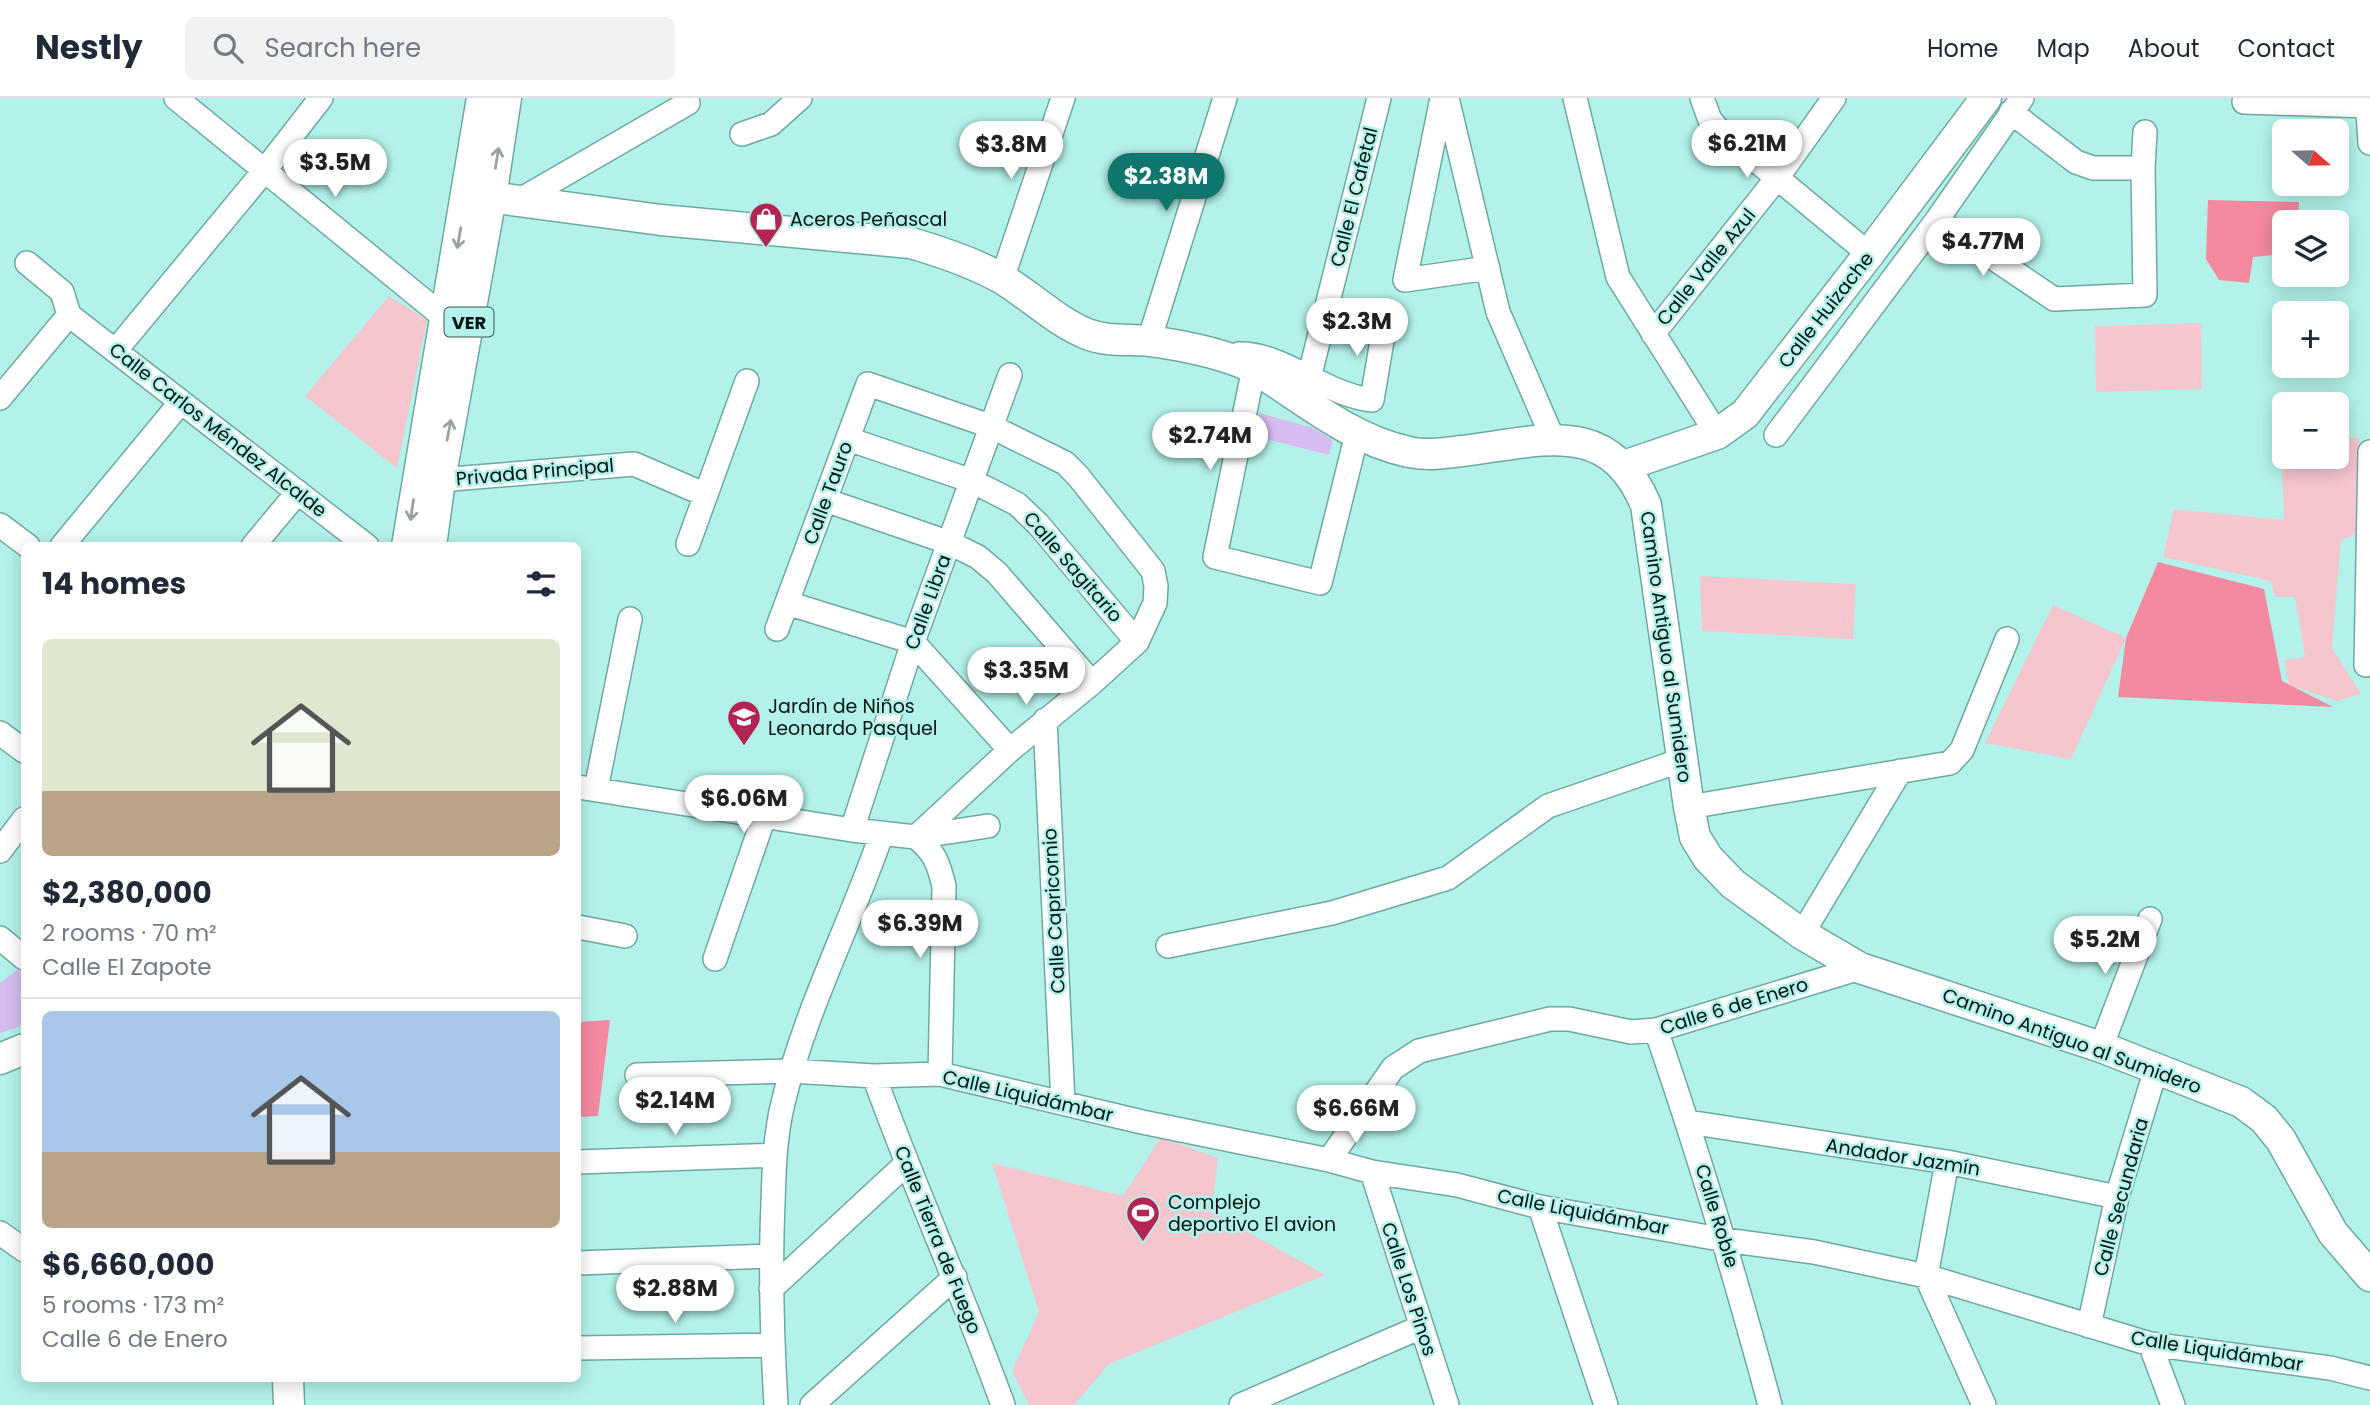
<!DOCTYPE html>
<meta charset="utf-8">
<style>
body{margin:0;font-family:Poppins,sans-serif;background:#f2f2f3;color:#1f2937;height:100vh;display:flex;flex-direction:column;font-size:26px;white-space:nowrap}
*{box-sizing:border-box;margin:0}
p{font-size:23px;color:#747a83}
.icon{flex:none;width:38px;height:38px;fill:none;stroke:currentColor;stroke-width:2;stroke-linecap:round;stroke-linejoin:round}
.map{position:relative;flex:1;overflow:hidden}
.side{position:absolute;left:21px;top:444px;width:560px;height:840px;display:flex;flex-direction:column;background:#fff;border-radius:10px;box-shadow:0 4px 18px #0003}
.side>*{flex:none}
.needle{width:46px;rotate:110deg}
.controls{position:absolute;left:2272px;top:21px;display:grid;gap:14px}
.controls a{display:grid;place-items:center;width:77px;height:77px;border-radius:10px;background:#fff;box-shadow:0 4px 18px #0003;font-size:35px}
.price{position:absolute;translate:-50% -60px;padding:0 16px;border-radius:24px;background:#fff;color:#222;font-size:23px;line-height:46px;filter:drop-shadow(0 2px 4px #0008)}
.price::after{content:'';position:absolute;left:50%;top:42px;width:21px;height:16px;margin-left:-10px;background:inherit;clip-path:polygon(0 0,100% 0,50% 100%)}
.price.active{background:#0f766e;color:#fff}
ul{padding:0;list-style:none}
li{display:grid;align-content:center;gap:14px;height:371px;padding:0 21px}
li+li{border-top:2px solid #e0e1e3}
li span{display:grid;place-items:center;height:217px;border-radius:10px;color:#555}
li>.icon{margin-inline-start:auto}
span .icon{width:126px;height:126px;fill:#fffc;stroke-width:1}
li b{font-size:30px}
h2{display:flex;justify-content:space-between;align-items:center;height:84px;padding:0 21px;font-size:30px}
header{display:flex;align-items:center;gap:42px;box-sizing:border-box;height:98px;padding:0 35px;background:#fff;border-bottom:2px solid #e0e1e3}
header strong{font-size:33px}
nav{display:flex;gap:38px;margin-inline-start:auto;font-size:24px}
.search{width:490px;height:63px;background:#f2f2f3;display:flex;align-items:center;gap:18px;box-sizing:border-box;padding:0 24px;border-radius:10px;color:#747a83;font-size:26px}
.map>svg:first-child{display:block}
</style>
<header>
<strong>Nestly</strong>
<div class="search"><svg class="icon" aria-label="search" viewBox="0 0 24 24"><circle cx="10" cy="10" r="6"/><path d="M15 15l6 6"/></svg>Search here</div>
<nav><a>Home</a><a>Map</a><a>About</a><a>Contact</a></nav>
</header>
<div class="map">
<svg width="2370" height="1307" viewBox="0 0 2370 1307">
<rect width="100%" height="100%" fill="#b3f2ea"/>
<path fill="#f6c6ce" d="M389,198L427,222L397,370L305,298Z
M2201,225L2202,291L2096,294L2095,228Z
M2336,340H2359L2357,436L2341,442L2332,550L2361,596L2337,603L2289,587L2284,562L2305,559L2295,499H2275L2271,483L2163,459L2174,411L2284,422L2281,341H2284V359H2336Z
M1700,478L1856,486L1853,541L1702,533Z
M2053,507L2126,540L2071,661L1985,645Z
M1161,1039L1218,1060L1212,1114L1325,1177L1109,1266L1074,1307H1029L1012,1273L1039,1214L992,1065L1123,1098Z"/>
<path fill="#f4899f" d="M2208,102L2299,104L2298,124H2284V156L2253,159L2249,185L2219,182L2206,161Z
M2158,464L2264,491L2282,583L2333,609L2118,599L2126,540Z
M610,922L598,1018L578,1019V924Z"/>
<path fill="#d7bcf2" d="M1259,315L1313,330L1333,342L1329,357L1254,338Z
M17,872L24,874V927L0,935V885Z"/>
<g fill="none" stroke-linecap="round" stroke-linejoin="round">
<g stroke="#6da9a3" stroke-width="26">
<path id="minor" d="M176,0L456,229
M1442,0L1405,182L1488,170
M1447,0L1498,214L1553,341
M1575,0L1618,179L1717,336
M1702,0L1710,22L1718,31L1869,156
M2367,0L2370,45
M2244,4L2368,8
M2011,14L2076,64L2093,70H2143
M742,36L771,26L800,0
M520,102L688,5
M1937,122L2054,201L2145,197L2143,70L2145,34
M27,165L62,194L69,217
M1002,181L1063,0
M69,217L367,448
M1653,236L1777,80L1834,0
M1149,243L1225,0
M116,252L265,72L321,0
M1239,256C1283,255 1325,297 1372,302L1385,225
M1254,270L1215,459L1320,485L1357,336
M1309,280L1379,0
M0,300L69,217
M1776,337L1937,122L2022,0
M848,341L972,383L1017,406L1038,426L1137,544
M440,382L634,366L706,397
M825,402L950,445L978,459L997,475L1092,585
M0,427L28,448
M688,446L747,283
M62,448L181,304
M253,448L298,394
M787,505L913,544L1010,652
M777,531L868,286L990,328L1065,365L1078,378L1153,473L1156,488L1155,505L1137,544L1092,585L1010,652L916,739
M2366,567L2370,354
M1045,622L1063,1005
M0,635L24,653
M578,689L852,732L916,739L988,728
M596,691L630,521
M1689,709L1950,665L1962,652L2007,541
M852,732L913,544L1010,277
M916,739C935,755 938,764 944,788L940,976
M0,753L24,721
M578,829L625,838
M1802,836L1900,673
M0,840L24,860
M1168,848L1332,815L1448,780L1548,708L1682,662
M715,861L764,719
M1656,932C1699,1056 1736,1181 1770,1307
M2101,949L2150,821
M637,977L791,973L874,978L940,976L1142,1024L1329,1062L1372,1074L1457,1087L1540,1109L1725,1142L1814,1154L1926,1178L2150,1246L2330,1270L2370,1280
M874,978C914,1089 963,1196 1003,1307
M1688,1024L1947,1064L2117,1099
M1329,1062L1393,970L1419,953L1550,921H1569L1631,934L1656,932L1860,870
M578,1064L775,1057
M1947,1064L1926,1178L1984,1307
M1372,1074L1447,1307
M1540,1109L1606,1307
M0,1135L24,1152
M578,1165L770,1158
M771,1191L906,1066
M2089,1228L2117,1099L2156,971
M2150,1246L2173,1307
M578,1250L773,1247
M776,1307C772,1239 770,1173 773,1105C774,1071 775,1037 783,1005C805,912 851,825 882,735
M812,1307L955,1179
M1241,1307L1421,1229"/>
</g>
<g stroke="#6da9a3" stroke-width="33">
<path id="major" d="M467,96L661,122L911,145C942,154 972,164 1001,180C1030,197 1055,223 1087,236C1107,244 1129,241 1150,243C1186,248 1222,255 1254,270C1303,301 1351,342 1409,354C1426,358 1444,355 1462,353C1540,344 1608,317 1646,407L1689,709L1695,739L1708,760L1733,786L1802,836L1860,870L2101,949L2241,1004L2264,1021L2281,1042L2333,1135L2370,1178
M1624,368L1717,336L1745,316L1869,156L1986,0
M407,448L482,0
M431,448L440,382L491,99L506,0
M0,961L24,951
M288,1281L289,1307"/>
</g>
<use href="#minor" stroke="#fff" stroke-width="23"/>
<use href="#major" stroke="#fff" stroke-width="30"/>
</g>
<defs><path id="oneway-shaft" d="M-6 0H5M1.5-3L5.5 0L1.5 3" fill="none" stroke-width="1.6" stroke-linecap="round" stroke-linejoin="round" transform="scale(1.75)"/></defs>
<g stroke="#99a1a1">
<use href="#oneway-shaft" transform="translate(497 60) rotate(-81)"/>
<use href="#oneway-shaft" transform="translate(459 140) rotate(100)"/>
<use href="#oneway-shaft" transform="translate(449 332) rotate(-79)"/>
<use href="#oneway-shaft" transform="translate(412 412) rotate(98)"/>
</g>
<defs>
<g id="shop-pin" transform="scale(1.75)"><path d="M0 17L-7.5 6A9.5 9.5 0 1 1 7.5 6Z" fill="#b32453" stroke="#b3f2ea"/><path d="M-5-2.5h2.3a2.7 3.5 0 0 1 5.4 0H5L5.5 6h-11ZM-1.5-2.5h3a1.5 2.3 0 0 0-3 0Z" fill="#fff"/></g>
<g id="school-pin" transform="scale(1.75)"><path d="M0 17L-7.5 6A9.5 9.5 0 1 1 7.5 6Z" fill="#b32453" stroke="#b3f2ea"/><path d="M0-5L7-2L0 1L-7-2ZM-4 1L0 2.5L4 1V4Q0 6-4 4Z" fill="#fff"/></g>
<g id="stadium-pin" transform="scale(1.75)"><path d="M0 17L-7.5 6A9.5 9.5 0 1 1 7.5 6Z" fill="#b32453" stroke="#b3f2ea"/><path d="M0-5a6.5 5 0 1 0 0 10a6.5 5 0 1 0 0-10ZM-3.5-1.8h7v3.6h-7Z" fill="#fff"/></g>
</defs>
<g fill-rule="evenodd">
<use href="#shop-pin" x="766" y="121"/>
<use href="#school-pin" x="744" y="619"/>
<use href="#stadium-pin" x="1143" y="1115"/>
</g>
<g text-anchor="middle" dominant-baseline="central" stroke-width="5" stroke-linejoin="round" paint-order="stroke">
<rect fill="#b3f2ea" stroke="#365754" stroke-width="2" x="444.5" y="209.5" width="49" height="29" rx="5"/>
<g font-size="18" font-weight="bold" fill="#001513">
<text x="469" y="224">VER</text>
</g>
<g font-size="19" fill="#001513" stroke="#b3f2ea">
<text transform="translate(1354 99) rotate(-76)">Calle El Cafetal</text>
<text transform="translate(1706 169) rotate(-51)">Calle Valle Azul</text>
<text transform="translate(1826 212) rotate(-52)">Calle Huizache</text>
<text transform="translate(218 332) rotate(38)">Calle Carlos Méndez Alcalde</text>
<text transform="translate(535 374) rotate(-5)">Privada Principal</text>
<text transform="translate(828 395) rotate(-70)">Calle Tauro</text>
<text transform="translate(1073 469) rotate(49)">Calle Sagitario</text>
<text transform="translate(928 504) rotate(-70)">Calle Libra</text>
<text transform="translate(1666 549) rotate(82)">Camino Antiguo al Sumidero</text>
<text transform="translate(1054 813) rotate(-93)">Calle Capricornio</text>
<text transform="translate(1734 908) rotate(-17)">Calle 6 de Enero</text>
<text transform="translate(2072 943) rotate(20)">Camino Antiguo al Sumidero</text>
<text transform="translate(1028 998) rotate(13)">Calle Liquidámbar</text>
<text transform="translate(1903 1059) rotate(9)">Andador Jazmín</text>
<text transform="translate(2121 1099) rotate(-75)">Calle Secundaria</text>
<text transform="translate(1583 1114) rotate(11)">Calle Liquidámbar</text>
<text transform="translate(1717 1118) rotate(73)">Calle Roble</text>
<text transform="translate(938 1142) rotate(68)">Calle Tierra de Fuego</text>
<text transform="translate(1409 1191) rotate(72)">Calle Los Pinos</text>
<text transform="translate(2217 1253) rotate(9)">Calle Liquidámbar</text>
</g>
<g font-size="19" fill="#001513" stroke="#b3f2ea" text-anchor="start">
<text x="790" y="121">Aceros Peñascal</text>
<text x="768" y="608">Jardín de Niños<tspan x="768" dy="22">Leonardo Pasquel</tspan></text>
<text x="1168" y="1104">Complejo<tspan x="1168" dy="22">deportivo El avion</tspan></text>
</g>
</g>
</svg>
<div class="controls">
<a><svg class="needle" viewBox="-14 -14 28 28"><path d="M0-13l5 13h-10z" fill="#e53935"/><path d="M0 13l5-13h-10z" fill="#747a83"/></svg></a>
<a><svg class="icon" aria-label="layers" viewBox="0 0 24 24"><path d="M12 4l9 5-9 5-9-5zM3 14l9 5 9-5"/></svg></a>
<a>+</a>
<a>−</a>
</div>
<b class="price" style="left:1747px;top:82px">$6.21M</b>
<b class="price" style="left:1011px;top:83px">$3.8M</b>
<b class="price" style="left:335px;top:101px">$3.5M</b>
<b class="price active" style="left:1166px;top:115px">$2.38M</b>
<b class="price" style="left:1983px;top:180px">$4.77M</b>
<b class="price" style="left:1357px;top:260px">$2.3M</b>
<b class="price" style="left:1210px;top:374px">$2.74M</b>
<b class="price" style="left:1026px;top:609px">$3.35M</b>
<b class="price" style="left:744px;top:737px">$6.06M</b>
<b class="price" style="left:920px;top:862px">$6.39M</b>
<b class="price" style="left:2105px;top:878px">$5.2M</b>
<b class="price" style="left:675px;top:1039px">$2.14M</b>
<b class="price" style="left:1356px;top:1047px">$6.66M</b>
<b class="price" style="left:675px;top:1227px">$2.88M</b>
<section class="side">
<h2>14 homes<svg class="icon" aria-label="filters" viewBox="0 0 24 24"><path d="M4 7h16M4 17h16"/><circle cx="9" cy="7" r="2"/><circle cx="15" cy="17" r="2"/></svg></h2>
<ul>
<li><span style="background:linear-gradient(#dfe7d0 70%,#b9a48a 0)"><svg class="icon" aria-label="home" viewBox="0 0 24 24"><path d="M3 11l9-7 9 7M6 9v11h12V9"/></svg></span><div><b>$2,380,000</b><p>2 rooms · 70 m²</p><p>Calle El Zapote</p></div></li>
<li><span style="background:linear-gradient(#a9c7e8 65%,#b9a48a 0)"><svg class="icon" aria-label="home" viewBox="0 0 24 24"><path d="M3 11l9-7 9 7M6 9v11h12V9"/></svg></span><div><b>$6,660,000</b><p>5 rooms · 173 m²</p><p>Calle 6 de Enero</p></div></li>
</ul>
</section>
</div>
